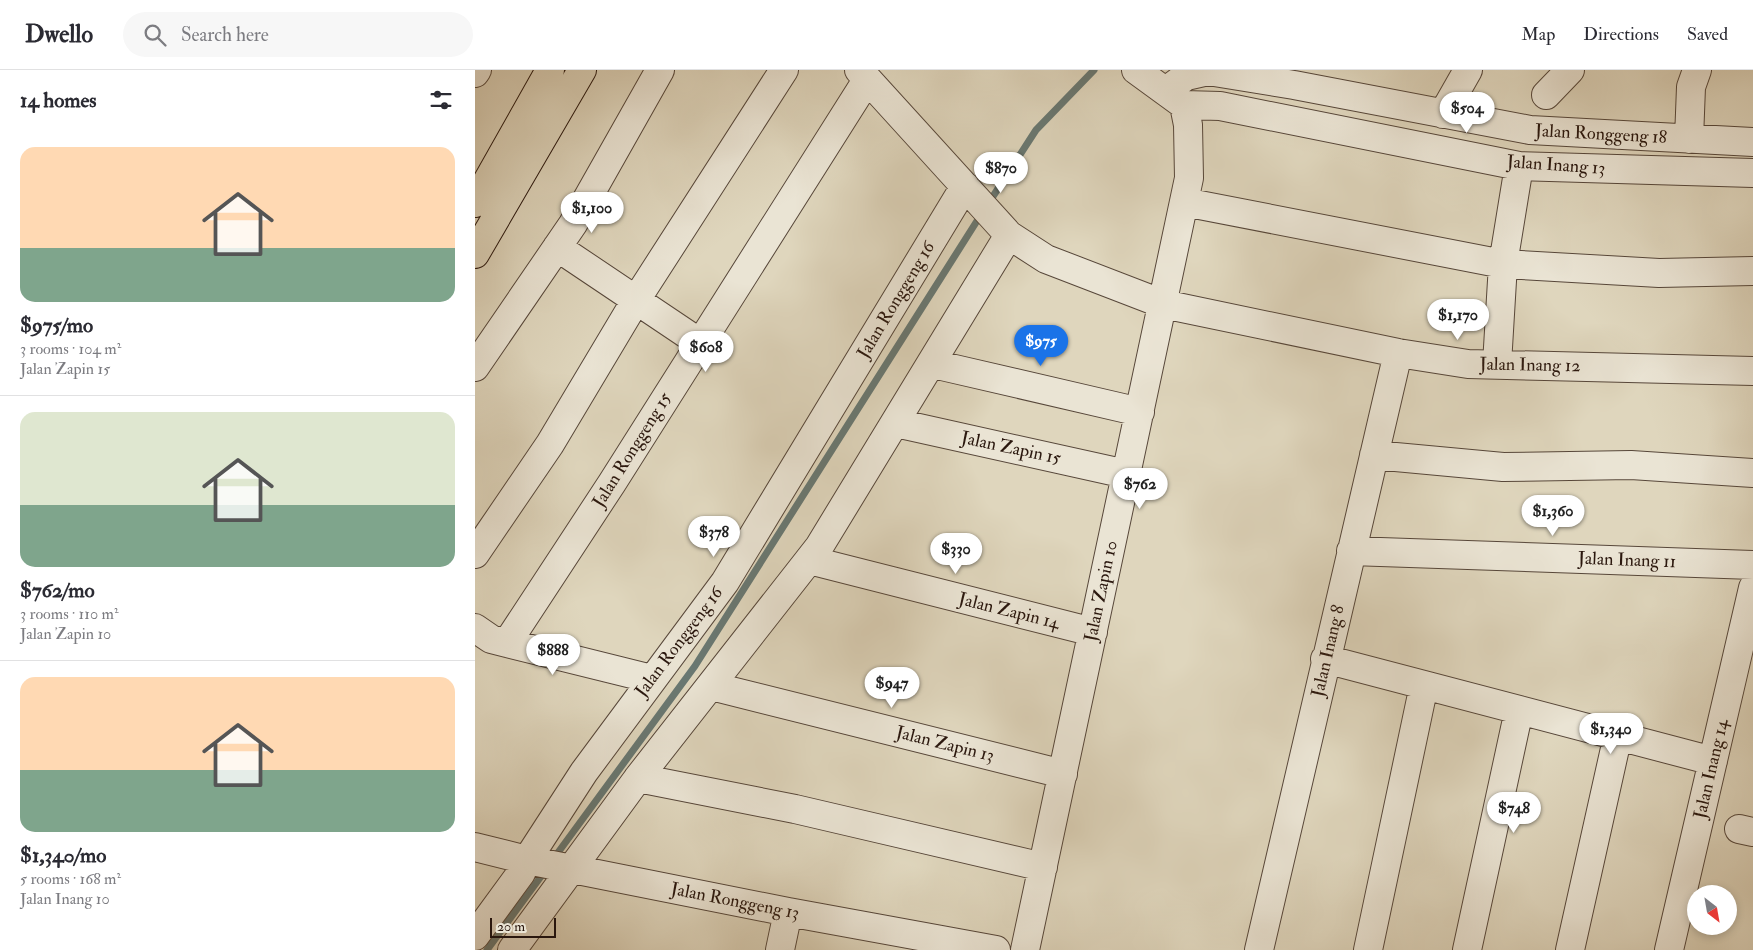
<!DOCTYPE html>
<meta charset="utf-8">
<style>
body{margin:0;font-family:"IM FELL Double Pica",serif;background:#f7f7f7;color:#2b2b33;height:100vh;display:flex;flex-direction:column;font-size:19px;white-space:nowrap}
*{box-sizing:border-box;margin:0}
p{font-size:16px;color:#7c7c81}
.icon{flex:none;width:28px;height:28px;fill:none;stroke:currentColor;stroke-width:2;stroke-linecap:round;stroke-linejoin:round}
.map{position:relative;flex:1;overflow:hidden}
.side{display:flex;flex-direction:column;background:#fff;width:475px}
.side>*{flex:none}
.needle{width:32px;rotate:149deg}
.tools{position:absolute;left:1212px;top:815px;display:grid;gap:10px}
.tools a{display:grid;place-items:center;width:50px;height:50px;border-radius:50%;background:#fff;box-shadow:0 2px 8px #0003;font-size:25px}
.scale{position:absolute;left:15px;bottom:12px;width:66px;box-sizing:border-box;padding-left:5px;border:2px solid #2a170e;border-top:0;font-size:14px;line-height:18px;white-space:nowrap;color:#2a170e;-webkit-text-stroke:4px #eae4d4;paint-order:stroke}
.price{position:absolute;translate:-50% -42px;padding:0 11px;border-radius:18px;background:#fff;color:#222;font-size:16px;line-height:32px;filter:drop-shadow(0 1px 2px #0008)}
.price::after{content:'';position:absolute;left:50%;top:30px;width:15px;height:11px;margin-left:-8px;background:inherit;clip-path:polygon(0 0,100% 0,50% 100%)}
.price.active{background:#1a73e8;color:#fff}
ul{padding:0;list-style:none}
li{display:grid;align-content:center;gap:10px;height:265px;padding:0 20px}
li+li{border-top:1px solid #e1e1e2}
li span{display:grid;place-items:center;height:155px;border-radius:15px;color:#555}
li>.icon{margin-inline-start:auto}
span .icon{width:90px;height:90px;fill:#fffc;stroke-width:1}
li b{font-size:21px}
h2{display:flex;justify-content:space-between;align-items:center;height:60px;padding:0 20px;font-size:21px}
header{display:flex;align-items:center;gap:30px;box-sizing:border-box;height:70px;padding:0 25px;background:#fff;border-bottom:1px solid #e1e1e2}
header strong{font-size:24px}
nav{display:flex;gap:28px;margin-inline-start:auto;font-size:18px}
.search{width:350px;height:45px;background:#f7f7f7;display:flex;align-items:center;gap:12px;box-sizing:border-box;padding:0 18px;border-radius:28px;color:#7c7c81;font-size:19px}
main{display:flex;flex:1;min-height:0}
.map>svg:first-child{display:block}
</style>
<header>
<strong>Dwello</strong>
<div class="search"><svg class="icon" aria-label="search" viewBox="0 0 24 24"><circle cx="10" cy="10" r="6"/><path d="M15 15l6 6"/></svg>Search here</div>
<nav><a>Map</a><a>Directions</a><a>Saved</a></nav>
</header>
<main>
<section class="side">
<h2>14 homes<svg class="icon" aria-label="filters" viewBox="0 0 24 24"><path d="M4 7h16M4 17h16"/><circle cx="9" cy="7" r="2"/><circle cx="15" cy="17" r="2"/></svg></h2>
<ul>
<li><span style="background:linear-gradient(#ffd9b3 65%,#7fa58c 0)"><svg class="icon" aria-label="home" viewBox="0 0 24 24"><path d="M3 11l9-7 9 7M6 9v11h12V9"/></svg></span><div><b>$975/mo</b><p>3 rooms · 104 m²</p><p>Jalan Zapin 15</p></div></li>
<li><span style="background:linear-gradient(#dfe7d0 60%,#7fa58c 0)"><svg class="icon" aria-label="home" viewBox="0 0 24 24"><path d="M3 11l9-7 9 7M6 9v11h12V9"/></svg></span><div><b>$762/mo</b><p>3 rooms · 110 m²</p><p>Jalan Zapin 10</p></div></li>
<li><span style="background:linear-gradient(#ffd9b3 60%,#7fa58c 0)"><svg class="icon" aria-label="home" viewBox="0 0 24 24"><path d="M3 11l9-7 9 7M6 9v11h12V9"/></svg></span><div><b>$1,340/mo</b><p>5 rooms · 168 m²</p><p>Jalan Inang 10</p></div></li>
</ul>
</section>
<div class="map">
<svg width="1278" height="880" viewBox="0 0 1278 880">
<rect width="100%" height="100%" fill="#dfd6bd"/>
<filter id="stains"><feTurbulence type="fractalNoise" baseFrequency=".004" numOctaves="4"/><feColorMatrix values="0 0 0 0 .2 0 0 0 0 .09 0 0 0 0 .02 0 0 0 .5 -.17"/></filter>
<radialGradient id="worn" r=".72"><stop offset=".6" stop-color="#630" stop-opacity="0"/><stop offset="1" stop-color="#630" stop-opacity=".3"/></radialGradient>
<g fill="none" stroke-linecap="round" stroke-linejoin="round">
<path stroke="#697872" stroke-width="7" d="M513,134L561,60L619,0
M79,788L220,596L507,143
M12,880L70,801"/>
<g stroke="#57473a" stroke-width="30">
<path id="minor" d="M384,0L534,165L571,189L688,234L923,283L993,294L1278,301
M0,3L2,0
M691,21L711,6L733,1L819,15L1055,60L1278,72
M1071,25L1095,0
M709,35L745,36L1044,96L1278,103
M968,44L993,0
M1214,69L1216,17L1222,0
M709,132L1028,194L1184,203L1278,201
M82,177L225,273
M458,294L665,342
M1022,294L1028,194L1044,96
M0,297L98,154L185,0
M421,353L651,404
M899,385L1028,397L1156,395L1278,403
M876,481L1278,495
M0,484L75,374L161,230L309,0
M334,490L618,562
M0,558L16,569L177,609
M32,573L137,413L392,10
M850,589L1238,691
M236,616L588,704
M163,708L320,739L568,797
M1264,759L1278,762
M0,777L52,790L313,842L521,880
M0,866L46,803L52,790L109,702L250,512L490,116
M37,880L163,708L344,477L534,165
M305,880L313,842
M550,880L714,108L713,55L709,35L661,0
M784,880L923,283
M893,880L949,615
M992,880L1044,640
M1095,880L1143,665
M1194,880L1278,518"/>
</g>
<g stroke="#2a170e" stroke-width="30">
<path id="major" d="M0,133L75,0
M0,184L107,0"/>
</g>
<use href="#minor" stroke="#eae4d4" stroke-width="28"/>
<use href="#major" stroke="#dfd6bd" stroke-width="28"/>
</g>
<g text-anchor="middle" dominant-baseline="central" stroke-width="5" stroke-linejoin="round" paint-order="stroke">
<g font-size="18" fill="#2a170e" stroke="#eae4d4">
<text transform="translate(1126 64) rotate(3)">Jalan Ronggeng 18</text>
<text transform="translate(1081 95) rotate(4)">Jalan Inang 13</text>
<text transform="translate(421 230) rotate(-59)">Jalan Ronggeng 16</text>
<text transform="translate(1055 295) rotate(1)">Jalan Inang 12</text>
<text transform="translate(536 378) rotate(12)">Jalan Zapin 15</text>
<text transform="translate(157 380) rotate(-58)">Jalan Ronggeng 15</text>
<text transform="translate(1152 490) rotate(2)">Jalan Inang 11</text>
<text transform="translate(626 521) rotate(-78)">Jalan Zapin 10</text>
<text transform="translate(534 541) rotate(14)">Jalan Zapin 14</text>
<text transform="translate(204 572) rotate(-53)">Jalan Ronggeng 16</text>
<text transform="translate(853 581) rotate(-77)">Jalan Inang 8</text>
<text transform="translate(470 674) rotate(14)">Jalan Zapin 13</text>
<text transform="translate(1236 699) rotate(-77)">Jalan Inang 14</text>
<text transform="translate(260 831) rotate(11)">Jalan Ronggeng 13</text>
</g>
</g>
<rect width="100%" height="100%" filter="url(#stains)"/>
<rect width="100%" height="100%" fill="url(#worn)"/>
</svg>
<div class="tools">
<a><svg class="needle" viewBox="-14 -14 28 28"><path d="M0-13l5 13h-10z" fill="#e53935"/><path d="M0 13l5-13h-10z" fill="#7c7c81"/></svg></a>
</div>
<div class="scale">20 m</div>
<b class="price" style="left:992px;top:64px">$504</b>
<b class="price" style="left:526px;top:124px">$870</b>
<b class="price" style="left:117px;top:164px">$1,100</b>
<b class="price" style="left:983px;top:271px">$1,170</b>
<b class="price active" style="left:566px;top:297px">$975</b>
<b class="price" style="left:231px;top:303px">$608</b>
<b class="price" style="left:665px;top:440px">$762</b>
<b class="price" style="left:1078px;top:467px">$1,360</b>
<b class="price" style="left:239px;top:488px">$378</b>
<b class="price" style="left:481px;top:505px">$330</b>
<b class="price" style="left:78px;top:606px">$888</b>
<b class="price" style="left:417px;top:639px">$947</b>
<b class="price" style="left:1136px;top:685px">$1,340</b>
<b class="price" style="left:1039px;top:764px">$748</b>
</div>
</main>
